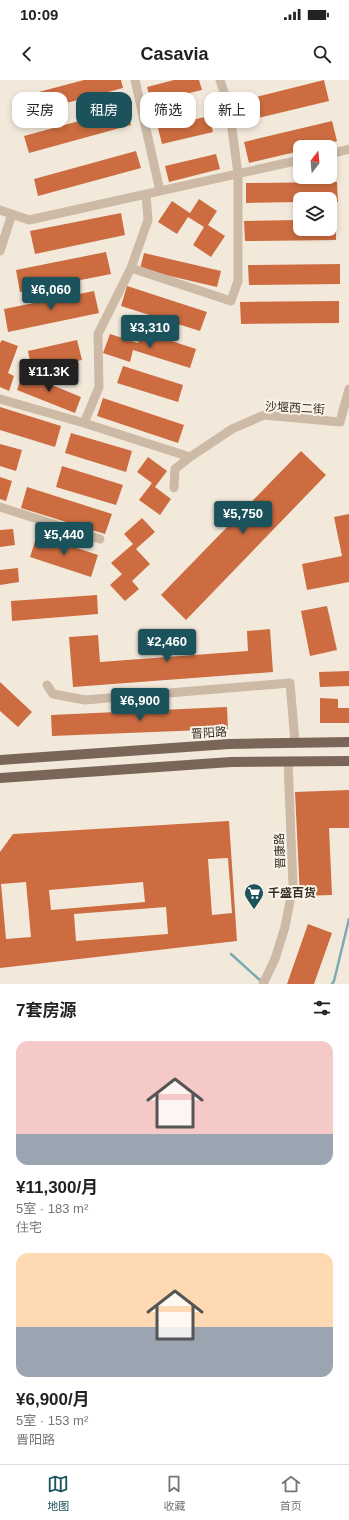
<!DOCTYPE html>
<html lang="zh">
<meta charset="utf-8">
<style>
body{margin:0;font-family:Arial,"Noto Sans SC",sans-serif;background:#f2f2f2;color:#222;height:100vh;display:flex;flex-direction:column;font-size:15px;white-space:nowrap}
*{box-sizing:border-box;margin:0}
p{font-size:13px;color:#767676}
.icon{flex:none;width:22px;height:22px;fill:none;stroke:currentColor;stroke-width:2;stroke-linecap:round;stroke-linejoin:round}
.map{position:relative;height:904px;overflow:hidden}
.panel{display:flex;flex-direction:column;background:#fff;flex:1}
.panel>*{flex:none}
.banner{position:absolute;left:12px;top:12px;width:325px;height:36px;display:flex;gap:8px}
.needle{width:26px;rotate:16deg}
.fabs{position:absolute;left:293px;top:60px;display:grid;gap:8px}
.fabs a{display:grid;place-items:center;width:44px;height:44px;border-radius:8px;background:#fff;box-shadow:0 2px 6px #0003;font-size:20px}
.price{position:absolute;translate:-50% -34px;padding:0 9px;border-radius:4px;background:#1b525b;color:#fff;font-size:13px;line-height:26px;filter:drop-shadow(0 1px 2px #0008)}
.price::after{content:'';position:absolute;left:50%;top:24px;width:12px;height:9px;margin-left:-6px;background:inherit;clip-path:polygon(0 0,100% 0,50% 100%)}
.price.selected{background:#222;color:#fff}
ul{padding:0;list-style:none}
li{display:grid;align-content:center;gap:8px;height:212px;padding:0 16px}
li span{display:grid;place-items:center;height:124px;border-radius:12px;color:#555}
li>.icon{margin-inline-start:auto}
span .icon{width:72px;height:72px;fill:#fffc;stroke-width:1}
li b{font-size:17px}
h2{display:flex;justify-content:space-between;align-items:center;height:48px;padding:0 16px;font-size:17px}
.pill{padding:0 14px;border-radius:12px;background:#fff;box-shadow:0 2px 6px #0003;font-size:14px;line-height:36px}
.pill.selected{background:#1b525b;color:#fff}
.status{display:flex;justify-content:space-between;align-items:center;height:28px;padding:0 20px;background:#fff;direction:ltr}
.status svg{height:11px;fill:currentColor}
header{display:flex;justify-content:space-between;align-items:center;height:52px;padding:0 16px;background:#fff;font-size:18px;font-weight:800}
.tab-bar{display:flex;justify-content:space-around;align-items:center;height:56px;border-top:1px solid #e0e0e0;background:#fff;font-size:11px;color:#767676}
.tab-bar a{display:grid;justify-items:center;gap:2px}
.tab-bar .selected{color:#1b525b}
.map>svg:first-child{display:block}
</style>
<div class="status"><b>10:09</b><svg viewBox="0 0 49 12"><path d="M0 12V9h3v3zM5 12V6h3v6zM10 12V3h3v9zM15 12V0h3v12zM26 1h20v11H26zM47 4h2v5h-2z"/></svg></div>
<header><svg class="icon" aria-label="back" viewBox="0 0 24 24"><path d="M15 5l-7 7 7 7"/></svg>Casavia<svg class="icon" aria-label="search" viewBox="0 0 24 24"><circle cx="10" cy="10" r="6"/><path d="M15 15l6 6"/></svg></header>
<div class="map">
<svg width="349" height="904" viewBox="0 0 349 904">
<rect width="100%" height="100%" fill="#f3e9db"/>
<g fill="none" stroke-linecap="round" stroke-linejoin="round">
<path stroke="#78abb2" stroke-width="2.5" d="M231,874L262,902
M332,904L334,901L349,839"/>
</g>
<path fill="#cc6c40" fill-rule="evenodd" d="M84,0H121L123,8L21,35L16,18Z
M174,0H199L202,10L151,22L147,7Z
M324,0L329,21L241,42L236,22Z
M127,28L131,45L29,73L24,56Z
M209,36L213,52L162,64L158,48Z
M332,41L337,61L315,67H300V71L249,83L244,62Z
M136,71L141,88L38,116L34,99Z
M216,74L220,89L169,102L165,86Z
M337,102L338,122H330V119H300V122L246,123V103Z
M199,119L217,131L208,145L225,156L211,177L193,165L204,147L188,137L177,154L158,142L172,121L190,133Z
M121,133L125,155L35,174L30,151Z
M300,140V149H330V140H336V160L245,161L244,141Z
M106,172L111,194L20,212L16,190Z
M144,173L221,191L217,207L140,189Z
M340,184V204L249,205L248,185Z
M127,206L207,232L200,251L121,226Z
M94,211L99,233L8,252L4,229Z
M339,221V243L241,244L240,222Z
M141,251L196,269L190,288L133,270L130,282L103,273L110,254L138,263Z
M2,260L18,266L8,293L14,296L9,311L0,307V263Z
M77,260L82,280L32,291L28,271Z
M123,286L183,305L178,322L117,303Z
M23,293L81,317L75,333L17,310Z
M103,318L184,345L178,363L97,336Z
M0,327L61,346L55,367L0,350Z
M71,353L132,371L126,392L65,373Z
M0,364L22,370L16,391L0,386Z
M301,371L326,395L186,540L161,515Z
M148,377L167,391L155,407L171,419L160,435L139,420L152,403L137,392Z
M62,386L123,405L116,425L56,407Z
M0,397L12,401L6,421L0,419Z
M27,407L112,434L105,454L21,428Z
M349,434V502L307,510L302,484L342,476L334,437Z
M142,438L155,452L136,469L150,484L132,501L139,509L125,521L110,505L122,494L111,483L133,464L124,454Z
M13,449L15,465L0,467V450Z
M37,455L98,475L91,497L30,477Z
M18,488L19,502L0,505V490Z
M97,515L98,534L12,541L11,521Z
M327,526L337,570L310,576L301,531Z
M270,549L273,592L73,607L69,557L98,555L100,582L248,571L247,551Z
M349,591V606L320,607L319,592Z
M0,602L32,632L18,647L0,631Z
M320,618L338,619V628H349V643H320Z
M227,627L228,649L52,656L51,635Z
M349,710V748H329L332,815L300,816L295,712Z
M229,741L237,861L0,888V772L13,754ZM228,778L232,833L212,835L208,779ZM26,802L31,857L6,859L1,804ZM143,802L145,822L51,830L49,810ZM166,827L168,854L76,861L74,834Z
M308,844L332,853L314,904H287Z"/>
<g fill="none" stroke-linecap="round" stroke-linejoin="round">
<path stroke="#ccbaa6" stroke-width="9" d="M135,0L160,111
M330,74L349,69
M0,130L29,140L300,80
M0,171L12,134
M131,188L231,221L238,201V94L229,27L220,0
M0,319L84,343L190,377
M84,343L99,307L98,254L131,188L148,140L146,114
M174,408L175,389L190,377L232,349L264,335L340,342L349,309
M0,427L100,459
M47,605L53,614L85,620L290,603L295,662
M263,904L275,879L285,847L293,806L288,681"/>
<path stroke="#7a6658" stroke-width="10" d="M0,680L229,664L349,662
M0,698L231,682L349,681"/>
</g>
<defs>
<g id="supermarket-pin" transform="scale(1)"><path d="M0 17L-7.5 6A9.5 9.5 0 1 1 7.5 6Z" fill="#1b525b" stroke="#faf3e7"/><path d="M-6-5.5h2.5l.6 2H6L4.5 2H-2.5L-4.4-4H-6ZM-1.5 3.2a1.3 1.3 0 1 0 .1 0ZM3 3.2a1.3 1.3 0 1 0 .1 0Z" fill="#fff"/></g>
</defs>
<g fill-rule="evenodd">
<use href="#supermarket-pin" x="254" y="813"/>
</g>
<g text-anchor="middle" dominant-baseline="central" stroke-width="4" stroke-linejoin="round" paint-order="stroke">
<g font-size="12" fill="#382e27" stroke="#faf3e7">
<text transform="translate(295 328) rotate(3)">沙堰西二街</text>
<text transform="translate(209 653) rotate(-4)">晋阳路</text>
<text transform="translate(280 771) rotate(-92)">晋康路</text>
</g>
<g font-size="12" font-weight="bold" fill="#382e27" stroke="#faf3e7" text-anchor="start">
<text x="268" y="813">千盛百货</text>
</g>
</g>
</svg>
<div class="fabs">
<a><svg class="needle" viewBox="-14 -14 28 28"><path d="M0-13l5 13h-10z" fill="#e53935"/><path d="M0 13l5-13h-10z" fill="#767676"/></svg></a>
<a><svg class="icon" aria-label="layers" viewBox="0 0 24 24"><path d="M12 4l9 5-9 5-9-5zM3 14l9 5 9-5"/></svg></a>
</div>
<b class="price" style="left:51px;top:231px">¥6,060</b>
<b class="price" style="left:150px;top:269px">¥3,310</b>
<b class="price selected" style="left:49px;top:313px">¥11.3K</b>
<b class="price" style="left:243px;top:455px">¥5,750</b>
<b class="price" style="left:64px;top:476px">¥5,440</b>
<b class="price" style="left:167px;top:583px">¥2,460</b>
<b class="price" style="left:140px;top:642px">¥6,900</b>
<div class="banner">
<a class="pill">买房</a>
<a class="pill selected">租房</a>
<a class="pill">筛选</a>
<a class="pill">新上</a>
</div>
</div>
<section class="panel">
<h2>7套房源<svg class="icon" aria-label="filters" viewBox="0 0 24 24"><path d="M4 7h16M4 17h16"/><circle cx="9" cy="7" r="2"/><circle cx="15" cy="17" r="2"/></svg></h2>
<ul>
<li><span style="background:linear-gradient(#f6c9c9 75%,#9aa5b1 0)"><svg class="icon" aria-label="home" viewBox="0 0 24 24"><path d="M3 11l9-7 9 7M6 9v11h12V9"/></svg></span><div><b>¥11,300/月</b><p>5室 · 183 m²</p><p>住宅</p></div></li>
<li><span style="background:linear-gradient(#ffd9b3 60%,#9aa5b1 0)"><svg class="icon" aria-label="home" viewBox="0 0 24 24"><path d="M3 11l9-7 9 7M6 9v11h12V9"/></svg></span><div><b>¥6,900/月</b><p>5室 · 153 m²</p><p>晋阳路</p></div></li>
</ul>
</section>
<nav class="tab-bar">
<a class="selected"><svg class="icon" aria-label="map" viewBox="0 0 24 24"><path d="M3 6l6-2 6 2 6-2v14l-6 2-6-2-6 2zM9 4v14M15 6v14"/></svg>地图</a>
<a><svg class="icon" aria-label="saved" viewBox="0 0 24 24"><path d="M7 4h10v16l-5-4-5 4z"/></svg>收藏</a>
<a><svg class="icon" aria-label="home" viewBox="0 0 24 24"><path d="M3 11l9-7 9 7M6 9v11h12V9"/></svg>首页</a>
</nav>
